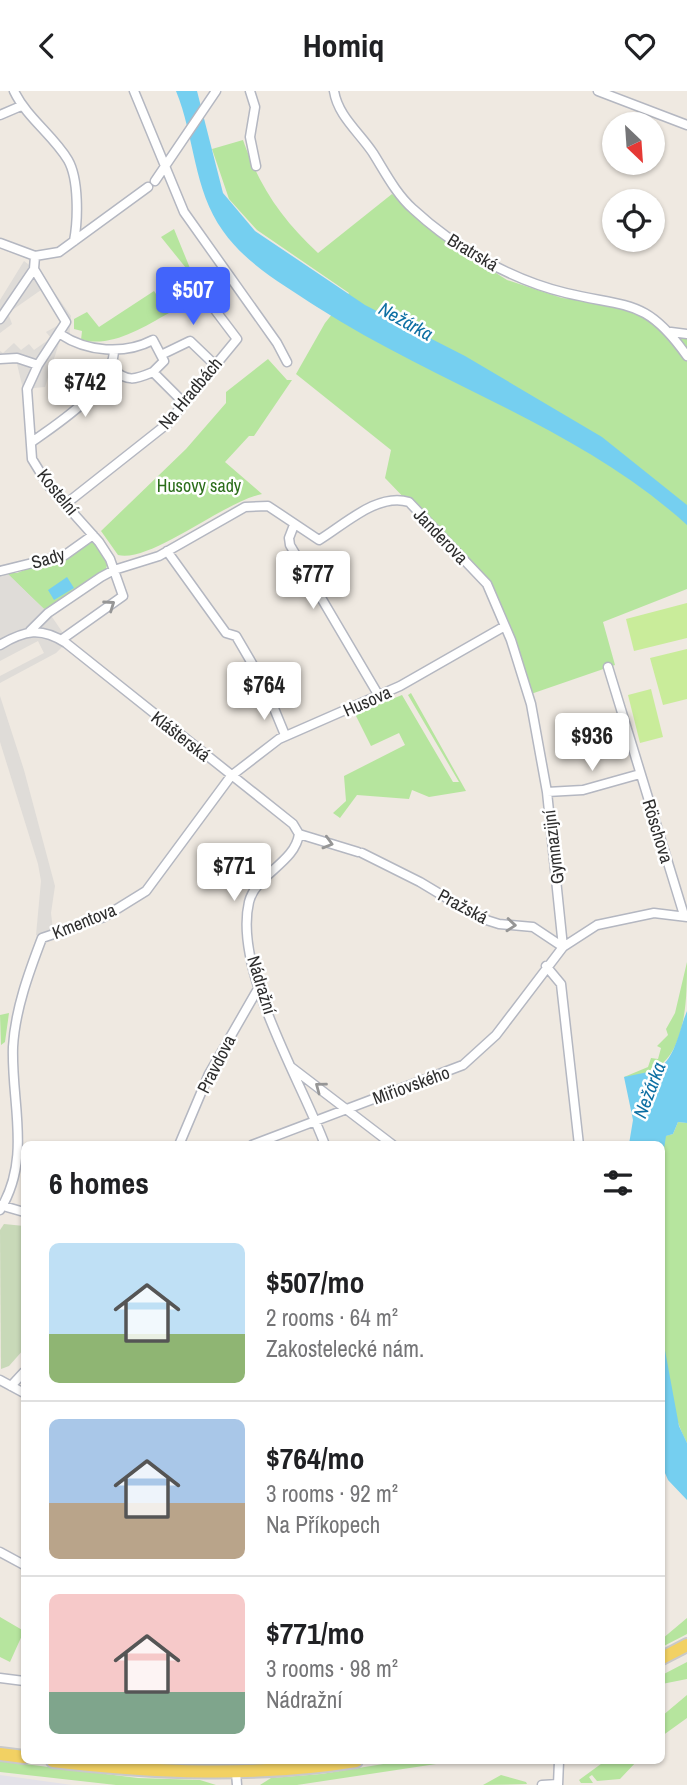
<!DOCTYPE html>
<meta charset="utf-8">
<style>
body{margin:0;font-family:"Archivo Narrow",sans-serif;background:#f6f6f6;color:#202124;height:100vh;display:flex;flex-direction:column;font-size:26px;white-space:nowrap}
*{box-sizing:border-box;margin:0}
p{font-size:23px;color:#757577}
.icon{flex:none;width:38px;height:38px;fill:none;stroke:currentColor;stroke-width:2;stroke-linecap:round;stroke-linejoin:round}
.map{position:relative;flex:1;overflow:hidden}
.drawer{position:absolute;left:21px;top:1050px;width:644px;height:623px;display:flex;flex-direction:column;background:#fff;border-radius:10px;box-shadow:0 2px 5px #0004}
.drawer>*{flex:none}
.needle{width:46px;rotate:155deg}
.controls{position:absolute;left:602px;top:21px;display:grid;gap:14px}
.controls a{display:grid;place-items:center;width:63px;height:63px;border-radius:50%;background:#fff;box-shadow:0 2px 5px #0004;font-size:35px}
.price{position:absolute;translate:-50% -60px;padding:0 16px;border-radius:7px;background:#fff;color:#222;font-size:23px;line-height:46px;filter:drop-shadow(0 2px 4px #0008)}
.price::after{content:'';position:absolute;left:50%;top:42px;width:21px;height:16px;margin-left:-10px;background:inherit;clip-path:polygon(0 0,100% 0,50% 100%)}
.price.current{background:#4264fb;color:#fff}
ul{padding:0;list-style:none}
li{display:flex;align-items:center;gap:21px;height:175px;padding:0 28px}
li+li{border-top:2px solid #e0e0e0}
li span{display:grid;place-items:center;flex:none;width:196px;height:140px;border-radius:10px;color:#555}
li>.icon{margin-inline-start:auto}
span .icon{width:84px;height:84px;fill:#fffc;stroke-width:1}
li b{font-size:30px}
h2{display:flex;justify-content:space-between;align-items:center;height:84px;padding:0 28px;font-size:30px}
header{display:flex;justify-content:space-between;align-items:center;height:91px;padding:0 28px;background:#fff;font-size:32px;font-weight:700}
.map>svg:first-child{display:block}
</style>
<header><svg class="icon" aria-label="back" viewBox="0 0 24 24"><path d="M15 5l-7 7 7 7"/></svg>Homiq<svg class="icon" aria-label="heart" viewBox="0 0 24 24"><path d="M12 20l-8-8c-3-5 5-10 8-4 3-6 11-1 8 4z"/></svg></header>
<div class="map">
<svg width="687" height="1694" viewBox="0 0 687 1694">
<rect width="100%" height="100%" fill="#efe9e1"/>
<path fill="#e3e1e8" d="M0,1684L72,1694H0Z"/>
<path fill="#b6e59e" d="M243,49C259,95 282,129 318,162L392,103L455,156L507,189L562,207L600,211L629,218L681,248L687,247V498L603,531L615,574L528,604L487,493L385,387L391,359L296,283L325,232L349,202L257,139L229,108L212,58Z
M174,138L194,187L161,146Z
M154,200L169,222C140,238 113,256 81,249L82,240L74,238V228L87,221L99,236Z
M268,268L287,289H292L254,345H249L225,371L262,403C223,411 151,472 118,464L101,440L186,358L226,312V301Z
M88,450L94,451L108,471L106,478L49,516L44,518L6,482H17L47,470L53,473L66,469Z
M411,602L466,700L429,706L412,699L409,708L357,704L340,727L333,722L346,710L344,685L405,654L399,642L371,655L355,623L402,604L453,691H459L408,604Z
M687,871C687,918 686,986 624,986L648,976L651,967L658,968L661,957L657,955L668,944L666,938L675,922Z
M9,922L5,951L1,954L0,924Z
M678,1031L687,1032V1352C650,1282 662,1150 662,1071L665,1045L673,1043Z
M0,1526L24,1540L10,1571L0,1566Z
M687,1527V1543L662,1556V1548Z
M687,1571V1588L662,1593V1584Z
M687,1604V1627L662,1645V1625Z
M0,1670L138,1687L200,1689L216,1694H116L0,1681Z
M240,1670H329L241,1677Z
M402,1670H456L297,1694H260L271,1687L321,1683Z
M605,1670H637L620,1688L597,1690L592,1684L589,1686L593,1692H581L579,1689Z
M501,1684L526,1691L527,1693L483,1694Z"/>
<path fill="#c8d9b8" d="M4,1133L24,1135V1258L9,1275L1,1278L0,1139Z"/>
<path fill="#c9ec9a" d="M687,512V547L634,560L626,528Z
M687,558V608L663,614L650,567Z
M651,598L663,646L640,652L628,604Z"/>
<path fill="#dfdcd8" d="M24,170L42,184L71,225L69,251L60,249L45,296L23,298L17,273H0V260L3,262L14,252L21,259L29,253L34,259L51,247L46,241L64,231L41,199L8,222L12,233L0,242V209Z
M0,475L52,526L63,542H69L66,552L56,562L0,592V585L44,562L38,550L0,570Z
M0,605L24,679L55,795L51,822L53,839L42,847L36,844L41,790L38,773L0,651Z"/>
<path fill="#75cff0" d="M176,0H197L223,102L255,140L365,214L465,265L602,346L687,414V434C580,337 437,293 317,216C284,194 246,173 223,140C193,98 195,46 176,0Z
M67,486L74,497L54,509L48,499Z
M687,920V1032L678,1031L673,1043L666,1045L662,1071V1054L629,1053L633,1029L624,986L648,981L649,984L663,979L662,975C677,961 679,939 687,920Z
M662,1243L679,1335L687,1352V1409L668,1389L662,1375Z"/>
<g fill="none" stroke-linecap="round" stroke-linejoin="round">
<g stroke="#b4b7c1" stroke-width="11">
<path id="street" d="M14,0C27,27 53,44 68,69C79,88 78,129 74,150
M134,0L184,121L277,252L287,271
M250,0L255,16L250,46L256,75
M334,0C338,25 359,41 373,62C385,81 396,103 413,118C454,156 511,189 566,202C628,217 646,207 687,265
M598,0L687,34
M0,24L21,15
M155,90L216,0
M0,152L35,165L59,161L148,96
M35,165L34,178L66,231L38,274L27,298L32,368L48,394L99,451L110,468L123,505L61,549
M0,228L34,178
M671,241L687,243
M60,243C87,261 124,264 153,249L164,270L153,281L185,313
M161,264L190,250L214,273
M0,268L17,267L38,274
M112,278C128,291 134,289 153,281
M32,351C62,329 110,300 114,261
M67,412L167,333L237,248L206,207
M294,434L289,447L290,454L379,605
M167,460L226,542L236,545L264,593L285,644
M0,480L65,464L93,444
M30,540L48,522L101,486L114,479L159,465L245,416L268,415L319,449C344,434 378,401 409,411L487,493L511,549L531,613L547,701L563,856
M0,554C25,539 41,536 66,552L293,733L299,743
M608,576L684,824
M547,701L583,699L640,683
M299,743C295,772 256,783 249,811C233,879 301,989 325,1054
M299,743L358,761
M362,762L420,791L480,827L499,833L533,836L563,856
M546,875L561,893L579,1054
M291,976L393,1054
M179,1054L209,983L259,896
M252,1054L463,974L496,944L563,856L597,834L654,822L687,826
M0,1114L24,1121
M0,1119C32,1067 11,1012 13,956C15,919 29,881 42,847L104,826L146,800L231,685L279,648L400,595L505,535
M0,1289L24,1302
M11,1295L24,1281
M0,1461L24,1474
M0,1587L24,1590
M236,1681L237,1694
M542,1694L558,1693
M558,1694L559,1670"/>
</g>
<g stroke="#c9c9c9" stroke-width="16">
<path id="primary" d="M662,1567L687,1554
M0,1663L24,1666
M53,1670C154,1682 255,1686 356,1670"/>
</g>
<use href="#street" stroke="#fff" stroke-width="8"/>
<use href="#primary" stroke="#f2d163" stroke-width="12"/>
</g>
<defs><path id="oneway-chevron" d="M-2-3.5L2.5 0L-2 3.5" fill="none" stroke-width="1.6" stroke-linecap="round" stroke-linejoin="round" transform="scale(1.75)"/></defs>
<g stroke="#969696">
<use href="#oneway-chevron" transform="translate(110 514) rotate(-35)"/>
<use href="#oneway-chevron" transform="translate(328 752) rotate(16)"/>
<use href="#oneway-chevron" transform="translate(511 834) rotate(5)"/>
<use href="#oneway-chevron" transform="translate(320 996) rotate(-143)"/>
</g>
<g text-anchor="middle" dominant-baseline="central" stroke-width="5" stroke-linejoin="round" paint-order="stroke">
<g font-size="18" fill="#2e2e2e" stroke="#fff">
<text transform="translate(473 161) rotate(31)">Bratrská</text>
<text transform="translate(190 302) rotate(-50)">Na Hradbách</text>
<text transform="translate(58 401) rotate(51)">Kostelní</text>
<text transform="translate(441 445) rotate(46)">Janderova</text>
<text transform="translate(48 467) rotate(-16)">Sady</text>
<text transform="translate(367 610) rotate(-24)">Husova</text>
<text transform="translate(181 645) rotate(38)">Klášterská</text>
<text transform="translate(658 740) rotate(73)">Röschova</text>
<text transform="translate(553 756) rotate(-97)">Gymnazijní</text>
<text transform="translate(463 815) rotate(28)">Pražská</text>
<text transform="translate(84 830) rotate(-22)">Kmentova</text>
<text transform="translate(262 894) rotate(73)">Nádražní</text>
<text transform="translate(216 973) rotate(-63)">Pravdova</text>
<text transform="translate(411 994) rotate(-20)">Miřiovského</text>
</g>
<g font-size="18" fill="#2c6e1b" stroke="#fff">
<text x="199" y="394">Husovy sady</text>
</g>
<g font-size="19" font-style="italic" fill="#0d6fa3" stroke="#fff">
<text transform="translate(406 230) rotate(29)">Nežárka</text>
<text transform="translate(649 999) rotate(-69)">Nežárka</text>
</g>
</g>
</svg>
<div class="controls">
<a><svg class="needle" viewBox="-14 -14 28 28"><path d="M0-13l5 13h-10z" fill="#e53935"/><path d="M0 13l5-13h-10z" fill="#757577"/></svg></a>
<a><svg class="icon" aria-label="locate" viewBox="0 0 24 24"><circle cx="12" cy="12" r="6"/><path d="M12 2v4M12 18v4M2 12h4M18 12h4"/></svg></a>
</div>
<b class="price current" style="left:193px;top:236px">$507</b>
<b class="price" style="left:85px;top:328px">$742</b>
<b class="price" style="left:313px;top:520px">$777</b>
<b class="price" style="left:264px;top:631px">$764</b>
<b class="price" style="left:592px;top:682px">$936</b>
<b class="price" style="left:234px;top:812px">$771</b>
<section class="drawer">
<h2>6 homes<svg class="icon" aria-label="filters" viewBox="0 0 24 24"><path d="M4 7h16M4 17h16"/><circle cx="9" cy="7" r="2"/><circle cx="15" cy="17" r="2"/></svg></h2>
<ul>
<li><span style="background:linear-gradient(#bfe0f5 65%,#8fb573 0)"><svg class="icon" aria-label="home" viewBox="0 0 24 24"><path d="M3 11l9-7 9 7M6 9v11h12V9"/></svg></span><div><b>$507/mo</b><p>2 rooms · 64 m²</p><p>Zakostelecké nám.</p></div></li>
<li><span style="background:linear-gradient(#a9c7e8 60%,#b9a48a 0)"><svg class="icon" aria-label="home" viewBox="0 0 24 24"><path d="M3 11l9-7 9 7M6 9v11h12V9"/></svg></span><div><b>$764/mo</b><p>3 rooms · 92 m²</p><p>Na Příkopech</p></div></li>
<li><span style="background:linear-gradient(#f6c9c9 70%,#7fa58c 0)"><svg class="icon" aria-label="home" viewBox="0 0 24 24"><path d="M3 11l9-7 9 7M6 9v11h12V9"/></svg></span><div><b>$771/mo</b><p>3 rooms · 98 m²</p><p>Nádražní</p></div></li>
</ul>
</section>
</div>
